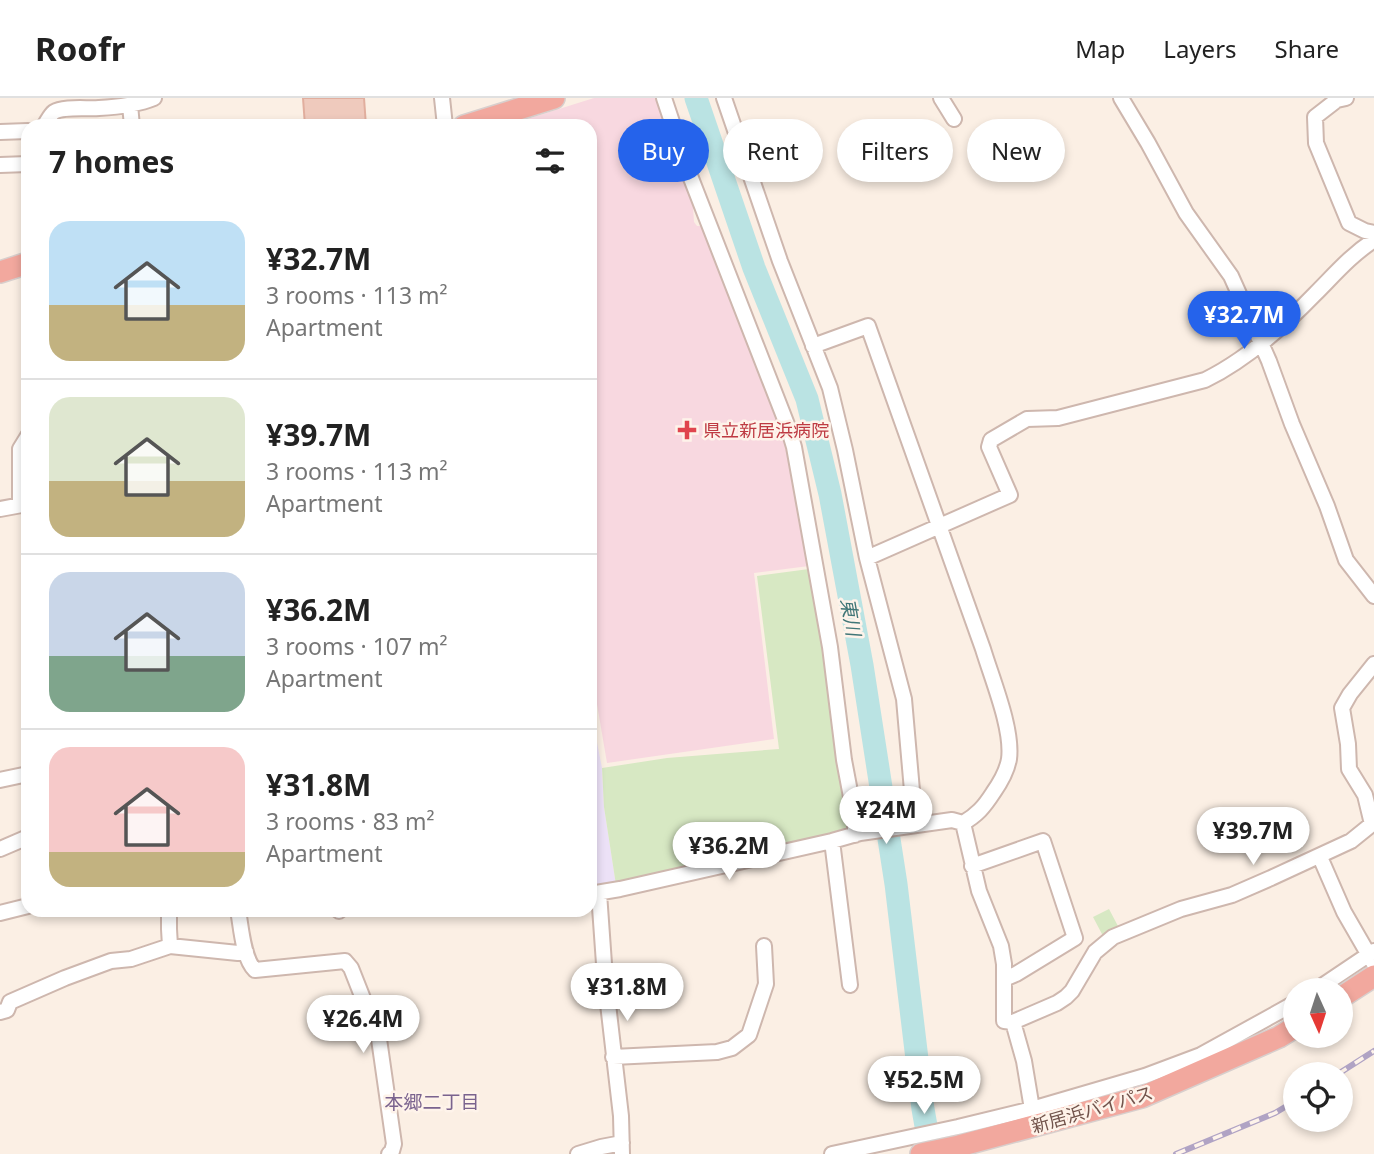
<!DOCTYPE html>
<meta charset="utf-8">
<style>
body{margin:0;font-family:"Noto Sans","Noto Sans JP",sans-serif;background:#f6f6f6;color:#222;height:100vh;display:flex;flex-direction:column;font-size:26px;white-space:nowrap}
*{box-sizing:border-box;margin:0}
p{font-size:23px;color:#767676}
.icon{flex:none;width:38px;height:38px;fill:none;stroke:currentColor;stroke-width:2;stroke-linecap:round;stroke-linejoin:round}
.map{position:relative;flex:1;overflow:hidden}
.side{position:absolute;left:21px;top:21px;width:576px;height:798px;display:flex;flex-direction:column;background:#fff;border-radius:21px;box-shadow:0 4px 10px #0003}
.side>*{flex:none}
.guide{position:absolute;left:618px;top:21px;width:651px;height:63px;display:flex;gap:14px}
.needle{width:46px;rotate:177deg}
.controls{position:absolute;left:1283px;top:880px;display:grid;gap:14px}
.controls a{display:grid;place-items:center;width:70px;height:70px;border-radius:50%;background:#fff;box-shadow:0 4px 10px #0003;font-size:35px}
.price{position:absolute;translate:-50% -60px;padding:0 16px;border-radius:24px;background:#fff;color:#222;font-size:23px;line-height:46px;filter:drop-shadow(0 2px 4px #0008)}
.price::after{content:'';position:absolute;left:50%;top:42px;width:21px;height:16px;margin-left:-10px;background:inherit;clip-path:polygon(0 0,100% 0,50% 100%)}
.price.on{background:#2563eb;color:#fff}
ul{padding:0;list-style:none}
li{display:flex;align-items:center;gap:21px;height:175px;padding:0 28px}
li+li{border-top:2px solid #e0e0e0}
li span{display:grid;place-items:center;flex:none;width:196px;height:140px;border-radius:21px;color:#555}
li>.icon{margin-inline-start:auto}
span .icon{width:84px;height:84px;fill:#fffc;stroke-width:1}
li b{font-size:30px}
h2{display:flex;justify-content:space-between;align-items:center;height:84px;padding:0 28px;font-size:30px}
.chip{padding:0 24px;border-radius:32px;background:#fff;box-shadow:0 4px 10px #0003;font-size:24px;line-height:63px}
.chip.on{background:#2563eb;color:#fff}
header{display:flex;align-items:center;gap:42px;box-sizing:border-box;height:98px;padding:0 35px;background:#fff;border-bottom:2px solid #e0e0e0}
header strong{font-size:33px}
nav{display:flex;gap:38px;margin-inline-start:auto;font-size:24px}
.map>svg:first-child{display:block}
</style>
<header>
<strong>Roofr</strong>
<nav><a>Map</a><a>Layers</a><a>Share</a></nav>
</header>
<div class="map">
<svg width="1374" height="1056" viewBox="0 0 1374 1056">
<rect width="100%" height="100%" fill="#fbefe4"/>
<path fill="#ece1f7" d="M590,609L602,670L604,709L616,787L590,790Z"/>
<path fill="#f8d8e0" d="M594,0H659L695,107L693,109L694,124L697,128H705L787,342L809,468L754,475L774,641L607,665L590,565V28H505Z"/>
<path fill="#d7e8c3" d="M809,471L824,552L851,730L848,734L616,787L604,709L602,670L667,660L779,651L757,478Z
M1109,811L1119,830L1103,838L1093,819Z"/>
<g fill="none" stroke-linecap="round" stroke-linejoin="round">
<path stroke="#bae3e3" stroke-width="23" d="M696,0L754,170L807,301L830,396L862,567L896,786L923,1011L931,1056"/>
</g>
<path fill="#efcabd" stroke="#e1ae9e" stroke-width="2" d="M303,0H364L366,28H305Z"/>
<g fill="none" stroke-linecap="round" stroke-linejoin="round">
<g stroke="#ceb7ae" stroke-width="18">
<path id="minor" d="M442,0L445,28
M664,0L689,75L788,329L794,349L830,549L844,662L855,720V737
M724,0L780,163L830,290L845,352L867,460L904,601L915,727
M941,0L954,21
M1121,0L1148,45L1186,115L1231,178L1269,263L1292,326L1327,408L1346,462L1374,498
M1346,0L1337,2L1315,19L1316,45L1349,125L1365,133L1374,135
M130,7L132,28
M44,28C47,24 50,17 54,14C63,8 88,11 99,10C118,9 137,7 154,0
M0,34L28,33
M0,67L28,66
M813,248L868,228L983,551C992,581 1013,631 1009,661C1007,673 1000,685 993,695C984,709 977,717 963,725
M20,407V351L28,338
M0,411L27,406
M867,460L1010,397L989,349L991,342L1027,321L1058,320L1205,282C1246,262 1283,229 1315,196C1335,176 1350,158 1374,142
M0,682L28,676
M832,743L850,887
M0,751L28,739
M1320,759L1344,814L1374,866
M972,768L1043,743L1075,840L1016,876L1004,881
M599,795L605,880L621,1018L622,1056
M590,796L620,791L832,743L860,735L952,722L963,725L979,793L1001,848L1004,866V923L1013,924L1057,905L1066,899L1072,893L1095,854L1113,839L1181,811L1232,797L1271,780L1351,743L1372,726L1365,697L1349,671L1348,646L1342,610L1350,596L1374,566
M169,812V831L170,848
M238,812C241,828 243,861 255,872L345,863L351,870L379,941L394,1046L392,1053L389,1056
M339,812V813
M0,815L28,808
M1316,892L1374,853
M0,914L7,912L10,904L65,880L111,863L131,861L170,848L238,855L246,854
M1013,924L1024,963L1032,1011
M613,959L717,954L732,950L749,937L766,886L764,848
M578,1056L601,1049L622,1045
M832,1056L958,1029L1032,1011L1145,978L1201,957L1295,905"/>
</g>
<g stroke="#d8cfcd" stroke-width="24">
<path id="highway" d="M464,28L554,0
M0,174L28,165
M1340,900L1374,878
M921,1056L959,1048L1142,999L1279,939L1295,929"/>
</g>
<use href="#minor" stroke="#fff" stroke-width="14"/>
<use href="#highway" stroke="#f2a89e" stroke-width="21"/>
<g stroke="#b0a3c4" stroke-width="6">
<path id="rail" d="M1338,976L1374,953
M1176,1056L1275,1015L1295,1003"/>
</g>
<use href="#rail" stroke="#fef3ea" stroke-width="3.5" stroke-dasharray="10" stroke-linecap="butt"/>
</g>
<path fill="#e0444e" stroke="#fef3ea" stroke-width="2.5" d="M683.5 321.5h7v7h7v7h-7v7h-7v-7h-7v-7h7z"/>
<g text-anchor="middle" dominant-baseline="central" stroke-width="5" stroke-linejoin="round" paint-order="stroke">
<g font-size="18" fill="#be3a42" stroke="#fef3ea" text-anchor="start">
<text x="703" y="332">県立新居浜病院</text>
</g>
<g font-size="18" fill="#72534b" stroke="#fef3ea">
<text transform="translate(1092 1011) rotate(-16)">新居浜バイパス</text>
</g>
<g font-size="19" font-style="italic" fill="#407677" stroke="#fef3ea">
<text transform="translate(851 519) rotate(80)">東川</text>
</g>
<g font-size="19" fill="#7a638e" stroke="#fef3ea">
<text x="432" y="1004">本郷二丁目</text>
</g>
</g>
</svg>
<div class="controls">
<a><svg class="needle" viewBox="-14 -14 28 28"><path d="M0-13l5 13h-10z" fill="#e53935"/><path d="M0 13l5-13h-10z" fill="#767676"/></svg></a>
<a><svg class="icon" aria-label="locate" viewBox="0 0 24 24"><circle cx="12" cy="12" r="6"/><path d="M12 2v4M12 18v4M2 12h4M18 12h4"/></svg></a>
</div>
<b class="price on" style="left:1244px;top:253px">¥32.7M</b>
<b class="price" style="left:886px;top:748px">¥24M</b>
<b class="price" style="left:1253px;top:769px">¥39.7M</b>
<b class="price" style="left:729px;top:784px">¥36.2M</b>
<b class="price" style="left:627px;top:925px">¥31.8M</b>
<b class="price" style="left:363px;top:957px">¥26.4M</b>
<b class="price" style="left:924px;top:1018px">¥52.5M</b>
<div class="guide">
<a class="chip on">Buy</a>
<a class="chip">Rent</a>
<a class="chip">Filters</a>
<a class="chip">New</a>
</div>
<section class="side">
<h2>7 homes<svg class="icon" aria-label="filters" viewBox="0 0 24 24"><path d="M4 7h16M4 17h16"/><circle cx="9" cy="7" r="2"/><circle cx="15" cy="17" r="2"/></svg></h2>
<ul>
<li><span style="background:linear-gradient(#bfe0f5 60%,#c2b280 0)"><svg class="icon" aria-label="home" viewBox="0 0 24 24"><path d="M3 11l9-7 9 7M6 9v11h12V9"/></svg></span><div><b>¥32.7M</b><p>3 rooms · 113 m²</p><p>Apartment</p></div></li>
<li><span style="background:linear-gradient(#dfe7d0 60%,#c2b280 0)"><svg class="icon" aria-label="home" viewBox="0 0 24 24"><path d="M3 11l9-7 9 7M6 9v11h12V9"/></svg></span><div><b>¥39.7M</b><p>3 rooms · 113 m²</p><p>Apartment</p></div></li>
<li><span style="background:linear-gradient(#c9d6e8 60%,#7fa58c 0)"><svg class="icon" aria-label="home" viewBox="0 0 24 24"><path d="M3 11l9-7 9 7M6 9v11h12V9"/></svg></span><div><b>¥36.2M</b><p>3 rooms · 107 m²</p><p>Apartment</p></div></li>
<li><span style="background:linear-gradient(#f6c9c9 75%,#c2b280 0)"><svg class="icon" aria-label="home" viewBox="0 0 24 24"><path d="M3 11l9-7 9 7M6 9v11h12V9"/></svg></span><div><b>¥31.8M</b><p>3 rooms · 83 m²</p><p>Apartment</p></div></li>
</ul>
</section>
</div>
